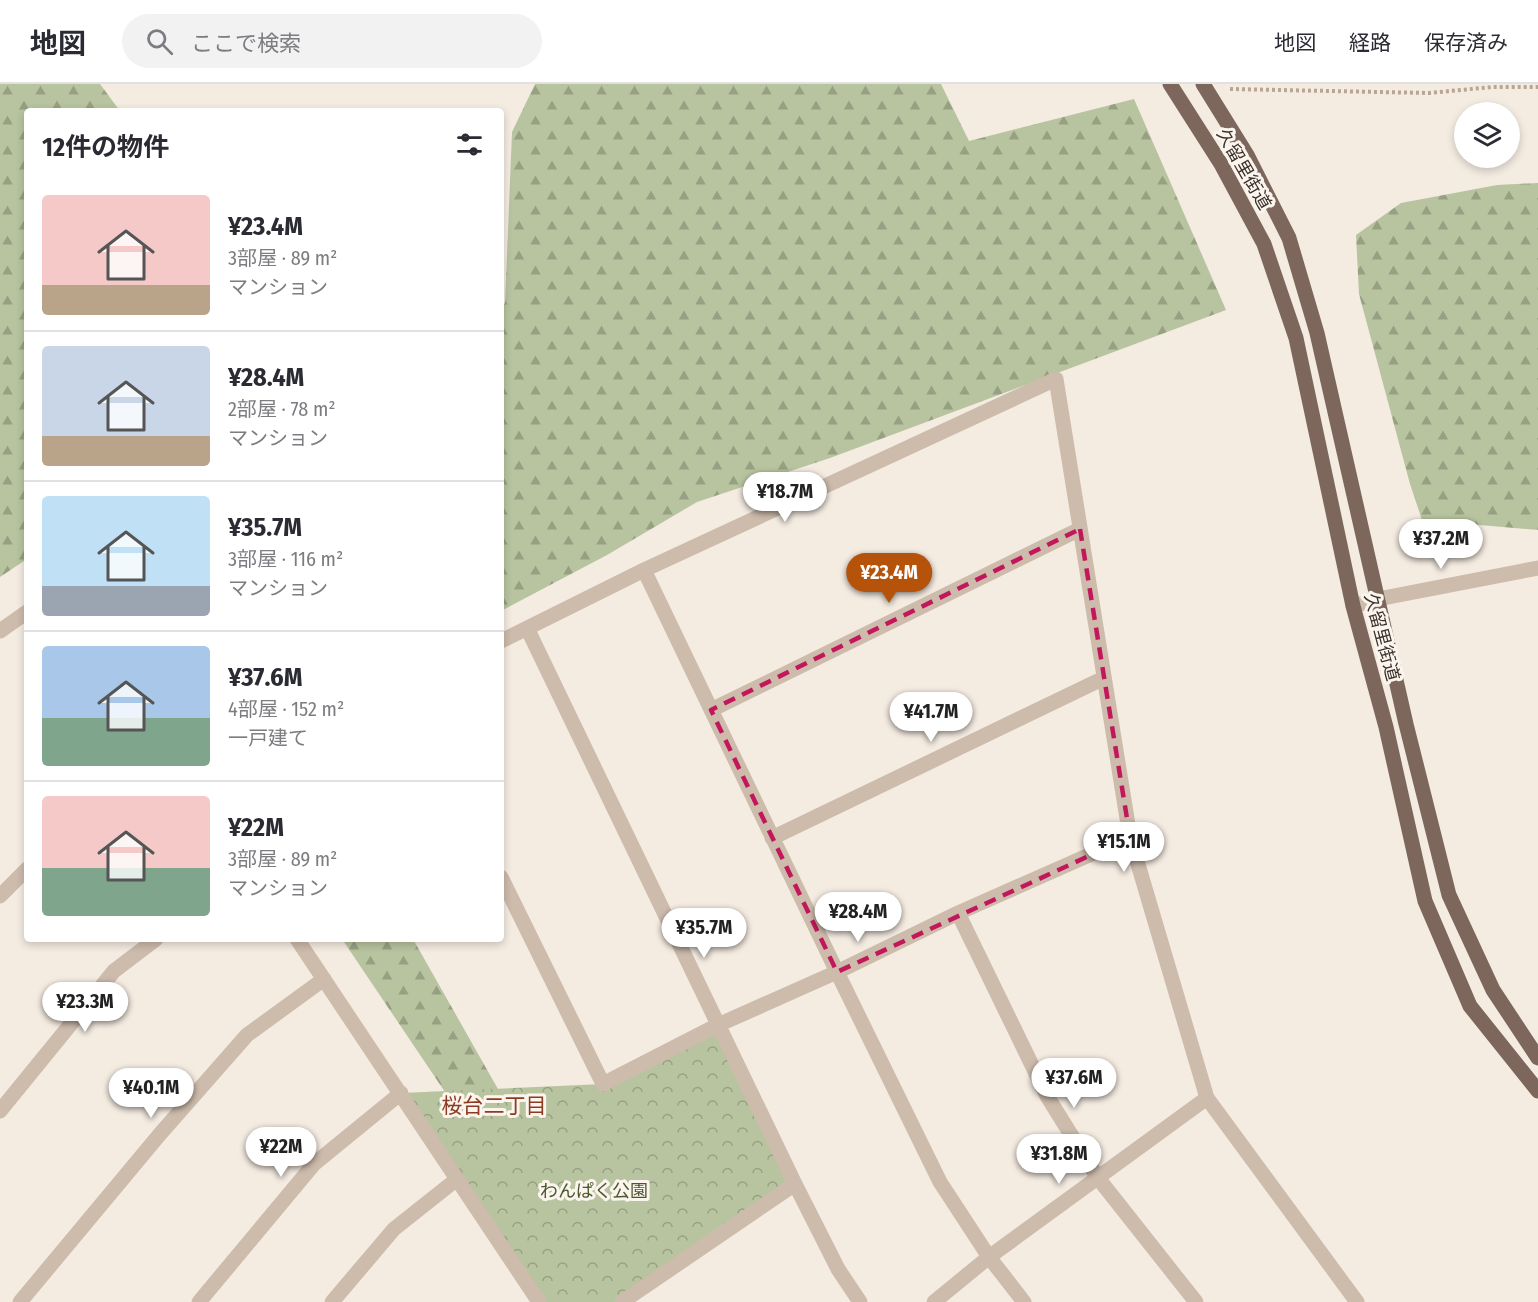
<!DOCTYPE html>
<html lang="ja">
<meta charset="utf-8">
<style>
body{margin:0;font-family:"Fira Sans Condensed","Noto Sans JP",sans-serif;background:#f2f2f3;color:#2b2b33;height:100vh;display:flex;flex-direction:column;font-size:22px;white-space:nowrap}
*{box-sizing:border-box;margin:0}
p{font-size:20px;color:#7c7c81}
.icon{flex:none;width:33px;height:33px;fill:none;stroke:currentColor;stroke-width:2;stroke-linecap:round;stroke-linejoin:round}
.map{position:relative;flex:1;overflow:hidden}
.drawer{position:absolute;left:24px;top:24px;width:480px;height:834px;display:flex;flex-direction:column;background:#fff;border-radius:6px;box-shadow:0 3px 9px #0003}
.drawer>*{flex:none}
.fabs{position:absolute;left:1454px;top:18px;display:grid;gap:12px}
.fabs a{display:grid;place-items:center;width:66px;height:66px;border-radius:50%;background:#fff;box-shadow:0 3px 9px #0003;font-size:30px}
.price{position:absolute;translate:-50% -51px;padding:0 14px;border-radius:21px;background:#fff;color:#222;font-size:20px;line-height:39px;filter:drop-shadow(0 2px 3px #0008)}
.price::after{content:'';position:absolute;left:50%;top:36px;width:18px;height:14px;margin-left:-9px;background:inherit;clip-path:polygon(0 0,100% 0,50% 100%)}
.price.active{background:#b45309;color:#fff}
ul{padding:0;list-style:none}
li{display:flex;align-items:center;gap:18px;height:150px;padding:0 18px}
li+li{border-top:2px solid #e1e1e2}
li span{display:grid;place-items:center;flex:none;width:168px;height:120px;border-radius:6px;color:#555}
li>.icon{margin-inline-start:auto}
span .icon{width:72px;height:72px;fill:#fffc;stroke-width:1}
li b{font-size:26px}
h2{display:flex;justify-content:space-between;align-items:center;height:72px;padding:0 18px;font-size:26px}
header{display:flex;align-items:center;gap:36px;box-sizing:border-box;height:84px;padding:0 30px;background:#fff;border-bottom:2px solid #e1e1e2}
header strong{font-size:28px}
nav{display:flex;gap:33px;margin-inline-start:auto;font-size:21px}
.search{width:420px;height:54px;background:#f2f2f3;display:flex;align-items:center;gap:15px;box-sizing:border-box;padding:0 21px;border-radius:33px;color:#7c7c81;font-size:22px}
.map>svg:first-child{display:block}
</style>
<header>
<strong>地図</strong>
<div class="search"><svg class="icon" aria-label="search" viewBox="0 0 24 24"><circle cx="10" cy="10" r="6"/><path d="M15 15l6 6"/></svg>ここで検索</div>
<nav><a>地図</a><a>経路</a><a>保存済み</a></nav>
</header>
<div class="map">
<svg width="1538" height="1218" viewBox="0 0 1538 1218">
<defs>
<pattern id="forest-firs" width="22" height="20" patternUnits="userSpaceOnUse" patternTransform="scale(1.5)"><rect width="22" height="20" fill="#b8c4a0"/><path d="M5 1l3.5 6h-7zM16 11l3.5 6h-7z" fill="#97a083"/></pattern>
<pattern id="park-crowns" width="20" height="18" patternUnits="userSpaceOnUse" patternTransform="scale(1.5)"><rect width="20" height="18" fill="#b8c4a0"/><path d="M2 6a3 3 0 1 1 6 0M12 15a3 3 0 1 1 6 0" fill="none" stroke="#97a083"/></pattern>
</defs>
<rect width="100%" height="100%" fill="#f4ebe1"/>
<path fill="url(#forest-firs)" d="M0,0H100L120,27H27V475L0,493Z
M535,0H941L969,57L1134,15L1226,226L830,374L697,418L607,471L501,527V224L505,219L512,48Z
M1538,99V446L1422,436L1410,400L1359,210L1356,151L1401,119L1497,101Z
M342,855H413L541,1081L511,1106Z"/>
<path fill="url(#park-crowns)" d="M718,941L795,1100L622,1218H539L401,1009L603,1000Z"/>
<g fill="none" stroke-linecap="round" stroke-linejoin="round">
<path stroke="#b9a596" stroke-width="4" stroke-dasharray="3 3" stroke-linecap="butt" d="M1230,5L1429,9L1492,3H1538"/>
<path stroke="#cdbbac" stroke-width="15" d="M644,486L837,888L940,1098L989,1173L1024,1218
M1353,522L1378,515L1538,484
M527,544L795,1100L838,1185L860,1218
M0,547L27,528
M501,557L644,486L1056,295L1130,753L1207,1014L1357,1218
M711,626L1080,445
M772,754L1104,594
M501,793L603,1000L718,941L837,888L958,829L1130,753
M0,812L27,785
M958,829L1047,1012L1098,1094L1196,1218
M297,855L539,1218
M0,1027L114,887L156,855
M20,1218L160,1050L247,951L324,895
M199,1218L314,1080L401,1009
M332,1218L394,1145L457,1095
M622,1218L795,1100
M934,1218L989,1173L1207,1014"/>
<path stroke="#7d675c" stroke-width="15" d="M1170,0L1221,80L1264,160L1296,254L1353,522L1386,643L1425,817L1470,922L1538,1007
M1203,0L1247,71L1289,154L1317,249L1406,640L1449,811L1493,906L1538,974"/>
</g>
<path fill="none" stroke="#c2185b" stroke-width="4.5" stroke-dasharray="12 8" stroke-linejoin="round" d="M1080,445L1130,753L837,888L711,626Z"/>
<g text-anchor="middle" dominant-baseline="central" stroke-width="6" stroke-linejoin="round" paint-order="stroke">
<g font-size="18" fill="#3b302b" stroke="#fbf5ee">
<text transform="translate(1244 85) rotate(60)">久留里街道</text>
<text transform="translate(1382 553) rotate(75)">久留里街道</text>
</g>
<g font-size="18" fill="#4a5a2e" stroke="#fbf5ee">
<text x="594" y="1107">わんぱく公園</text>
</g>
<g font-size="21" fill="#8c3b22" stroke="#fbf5ee">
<text x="494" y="1022">桜台二丁目</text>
</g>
</g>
</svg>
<div class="fabs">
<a><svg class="icon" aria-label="layers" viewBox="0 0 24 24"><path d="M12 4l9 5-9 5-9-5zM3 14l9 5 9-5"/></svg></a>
</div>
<b class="price" style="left:785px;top:439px">¥18.7M</b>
<b class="price" style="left:1441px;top:486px">¥37.2M</b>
<b class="price active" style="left:889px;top:520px">¥23.4M</b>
<b class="price" style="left:931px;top:659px">¥41.7M</b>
<b class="price" style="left:1124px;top:789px">¥15.1M</b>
<b class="price" style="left:858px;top:859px">¥28.4M</b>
<b class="price" style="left:704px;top:875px">¥35.7M</b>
<b class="price" style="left:85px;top:949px">¥23.3M</b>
<b class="price" style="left:1074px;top:1025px">¥37.6M</b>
<b class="price" style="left:151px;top:1035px">¥40.1M</b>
<b class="price" style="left:281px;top:1094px">¥22M</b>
<b class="price" style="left:1059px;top:1101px">¥31.8M</b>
<section class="drawer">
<h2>12件の物件<svg class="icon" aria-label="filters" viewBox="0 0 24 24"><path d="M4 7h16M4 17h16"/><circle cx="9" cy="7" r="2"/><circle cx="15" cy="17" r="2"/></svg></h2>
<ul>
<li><span style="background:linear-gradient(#f6c9c9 75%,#b9a48a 0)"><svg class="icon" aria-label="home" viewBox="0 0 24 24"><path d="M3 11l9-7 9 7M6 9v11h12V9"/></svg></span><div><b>¥23.4M</b><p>3部屋 · 89 m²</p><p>マンション</p></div></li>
<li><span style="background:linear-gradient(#c9d6e8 75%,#b9a48a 0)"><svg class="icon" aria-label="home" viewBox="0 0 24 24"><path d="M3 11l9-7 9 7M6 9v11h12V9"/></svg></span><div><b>¥28.4M</b><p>2部屋 · 78 m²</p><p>マンション</p></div></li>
<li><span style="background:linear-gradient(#bfe0f5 75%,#9aa5b1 0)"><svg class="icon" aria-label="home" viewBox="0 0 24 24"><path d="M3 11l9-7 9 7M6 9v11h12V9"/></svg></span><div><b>¥35.7M</b><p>3部屋 · 116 m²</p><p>マンション</p></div></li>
<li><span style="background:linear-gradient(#a9c7e8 60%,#7fa58c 0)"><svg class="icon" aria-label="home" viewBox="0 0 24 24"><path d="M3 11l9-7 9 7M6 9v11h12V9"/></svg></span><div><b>¥37.6M</b><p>4部屋 · 152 m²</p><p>一戸建て</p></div></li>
<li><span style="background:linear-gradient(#f6c9c9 60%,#7fa58c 0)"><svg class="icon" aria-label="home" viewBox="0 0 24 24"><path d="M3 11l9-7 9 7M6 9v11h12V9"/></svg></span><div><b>¥22M</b><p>3部屋 · 89 m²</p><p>マンション</p></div></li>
</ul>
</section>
</div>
